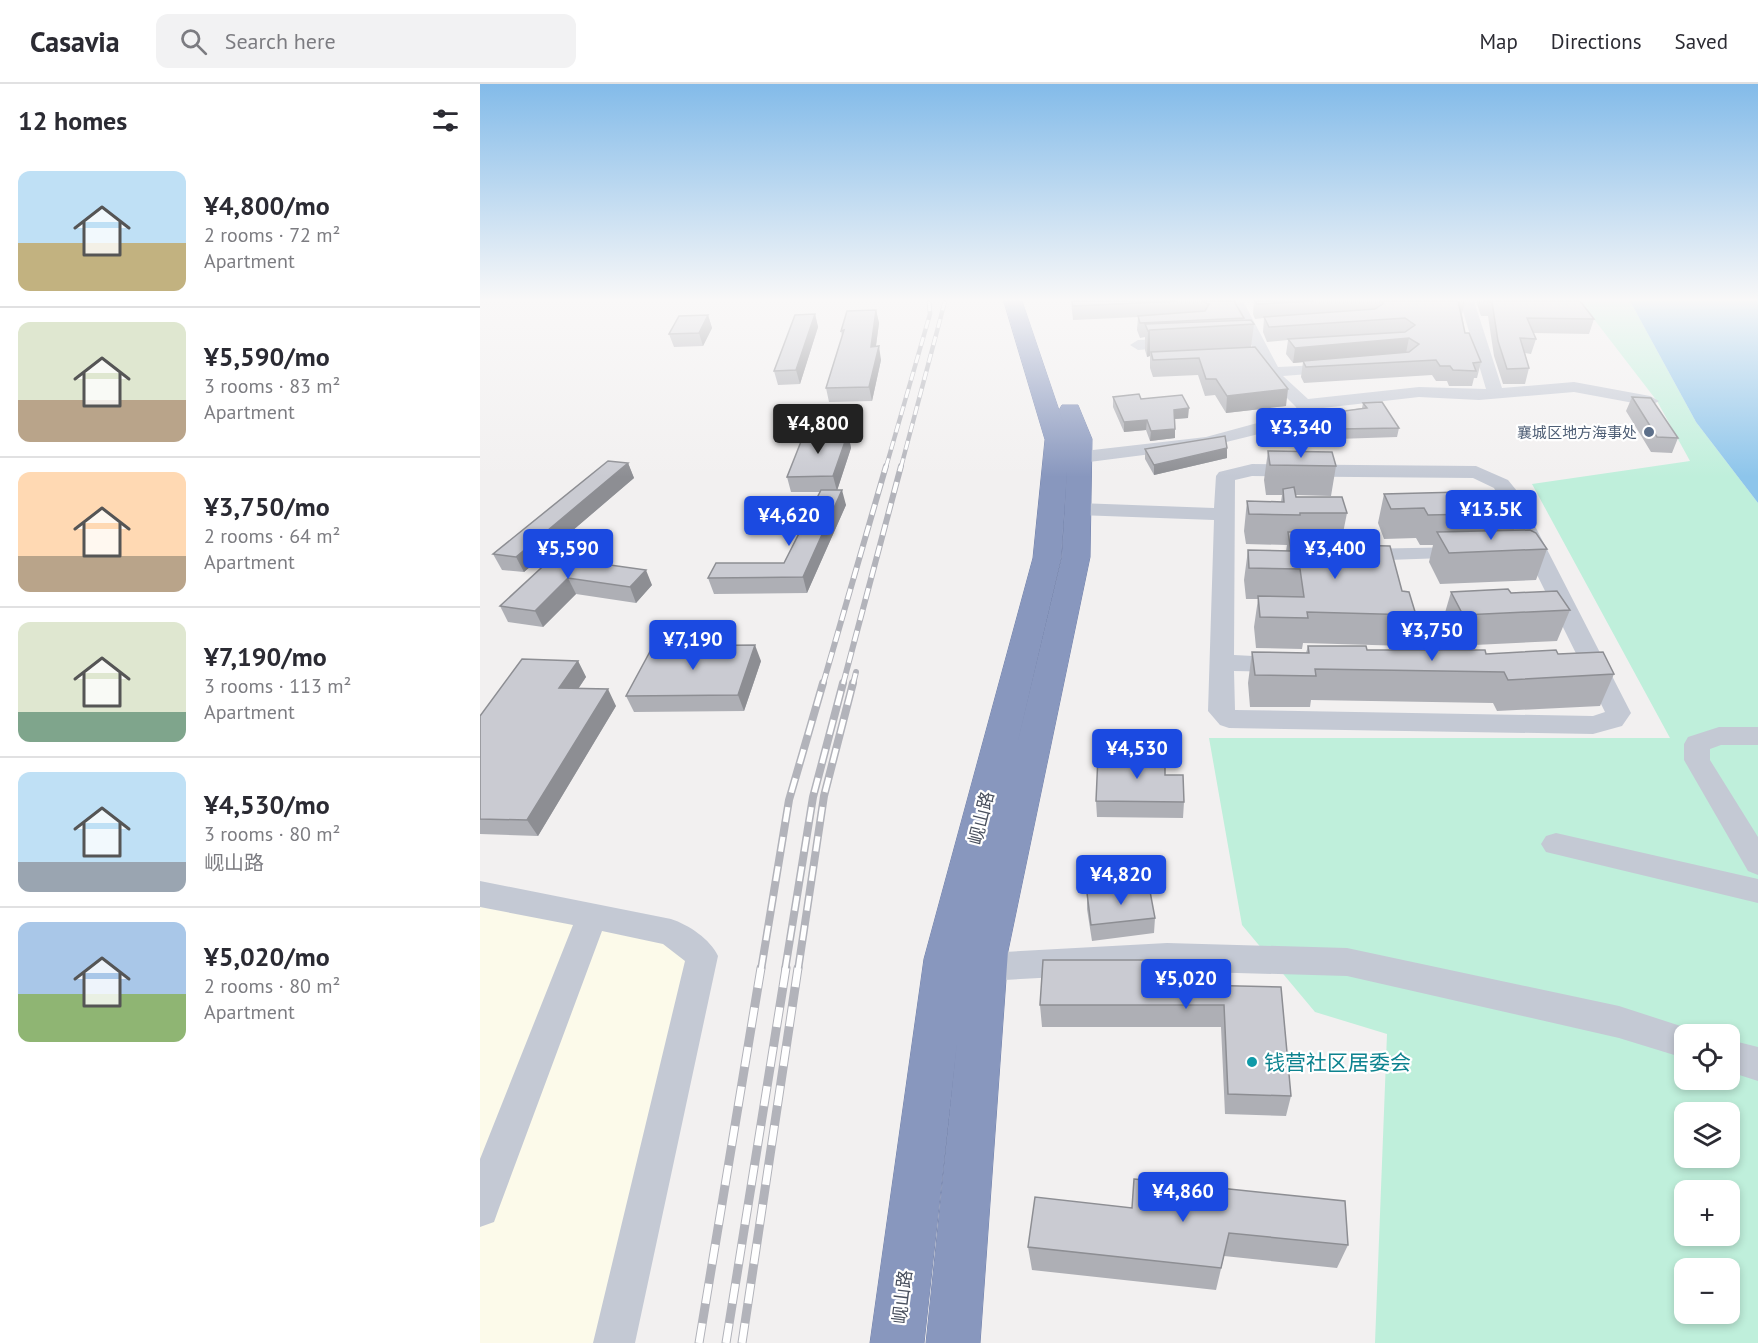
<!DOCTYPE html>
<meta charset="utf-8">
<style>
body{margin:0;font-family:"PT Sans","Noto Sans SC",sans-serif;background:#f2f2f3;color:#2b2b33;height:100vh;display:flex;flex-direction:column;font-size:22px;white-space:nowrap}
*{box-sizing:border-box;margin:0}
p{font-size:20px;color:#7c7c81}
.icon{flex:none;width:33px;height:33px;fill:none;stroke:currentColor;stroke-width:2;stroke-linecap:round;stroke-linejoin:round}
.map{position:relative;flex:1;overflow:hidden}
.details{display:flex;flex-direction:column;background:#fff;width:480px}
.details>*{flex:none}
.fabs{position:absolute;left:1194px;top:940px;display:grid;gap:12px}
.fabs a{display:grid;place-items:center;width:66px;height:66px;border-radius:12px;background:#fff;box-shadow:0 3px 9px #0003;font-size:30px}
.price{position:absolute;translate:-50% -51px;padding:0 14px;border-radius:6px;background:#1b4ae1;color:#fff;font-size:20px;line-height:39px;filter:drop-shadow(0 2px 3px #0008)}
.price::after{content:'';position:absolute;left:50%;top:36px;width:18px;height:14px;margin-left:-9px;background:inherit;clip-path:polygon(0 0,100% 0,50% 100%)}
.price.on{background:#222;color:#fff}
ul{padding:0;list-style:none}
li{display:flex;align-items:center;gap:18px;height:150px;padding:0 18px}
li+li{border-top:2px solid #e1e1e2}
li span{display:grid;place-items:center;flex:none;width:168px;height:120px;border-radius:12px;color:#555}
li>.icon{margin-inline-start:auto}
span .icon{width:72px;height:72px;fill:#fffc;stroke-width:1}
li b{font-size:26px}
h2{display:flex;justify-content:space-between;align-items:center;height:72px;padding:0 18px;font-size:26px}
header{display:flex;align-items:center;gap:36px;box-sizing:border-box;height:84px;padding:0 30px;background:#fff;border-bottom:2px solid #e1e1e2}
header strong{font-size:28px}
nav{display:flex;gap:33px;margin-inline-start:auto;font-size:21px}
.search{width:420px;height:54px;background:#f2f2f3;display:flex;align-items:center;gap:15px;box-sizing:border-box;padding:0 21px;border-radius:12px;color:#7c7c81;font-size:22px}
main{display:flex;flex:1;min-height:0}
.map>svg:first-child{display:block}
</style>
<header>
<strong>Casavia</strong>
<div class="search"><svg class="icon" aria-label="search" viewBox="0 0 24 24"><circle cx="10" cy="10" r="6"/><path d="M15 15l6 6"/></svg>Search here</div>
<nav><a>Map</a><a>Directions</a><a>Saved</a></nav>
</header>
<main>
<section class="details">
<h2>12 homes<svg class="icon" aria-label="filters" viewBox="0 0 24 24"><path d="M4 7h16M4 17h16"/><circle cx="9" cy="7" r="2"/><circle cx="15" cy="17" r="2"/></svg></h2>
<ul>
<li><span style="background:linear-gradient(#bfe0f5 60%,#c2b280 0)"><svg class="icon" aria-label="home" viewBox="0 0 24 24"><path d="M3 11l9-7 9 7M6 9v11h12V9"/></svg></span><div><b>¥4,800/mo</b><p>2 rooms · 72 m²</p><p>Apartment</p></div></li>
<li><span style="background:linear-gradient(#dfe7d0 65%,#b9a48a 0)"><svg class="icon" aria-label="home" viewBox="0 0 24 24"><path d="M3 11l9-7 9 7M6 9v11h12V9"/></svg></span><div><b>¥5,590/mo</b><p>3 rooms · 83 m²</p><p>Apartment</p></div></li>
<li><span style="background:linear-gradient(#ffd9b3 70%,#b9a48a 0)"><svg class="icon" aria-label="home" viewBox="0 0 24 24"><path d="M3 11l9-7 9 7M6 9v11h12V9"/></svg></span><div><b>¥3,750/mo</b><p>2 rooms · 64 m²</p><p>Apartment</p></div></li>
<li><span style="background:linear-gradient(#dfe7d0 75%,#7fa58c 0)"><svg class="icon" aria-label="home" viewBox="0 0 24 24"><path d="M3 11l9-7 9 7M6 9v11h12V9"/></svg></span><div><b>¥7,190/mo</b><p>3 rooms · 113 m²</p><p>Apartment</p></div></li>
<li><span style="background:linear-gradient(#bfe0f5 75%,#9aa5b1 0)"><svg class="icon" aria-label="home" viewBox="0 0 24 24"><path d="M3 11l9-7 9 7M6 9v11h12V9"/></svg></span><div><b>¥4,530/mo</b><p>3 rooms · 80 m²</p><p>岘山路</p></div></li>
<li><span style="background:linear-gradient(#a9c7e8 60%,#8fb573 0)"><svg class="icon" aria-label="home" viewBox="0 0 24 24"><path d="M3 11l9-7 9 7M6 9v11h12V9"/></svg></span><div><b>¥5,020/mo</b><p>2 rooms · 80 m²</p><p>Apartment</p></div></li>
</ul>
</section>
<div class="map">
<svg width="1278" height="1259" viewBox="0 0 1278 1259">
<rect width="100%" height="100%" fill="#f2f0f0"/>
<path fill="#fcfaea" d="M0,810L191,848L222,872L134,1259H0Z"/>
<path fill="#bfefdb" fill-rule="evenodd" d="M1100,217H1150L1216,338L1278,419V1259H895L907,950L835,928L762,841L729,654H1190L1052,400L1210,377L1177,317ZM1204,951H1250V996H1204ZM1204,1029H1250V1074H1204ZM1204,1107H1250V1152H1204ZM1204,1185H1250V1230H1204Z"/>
<path fill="#8dc5eb" d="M1150,217H1278V419L1216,338Z"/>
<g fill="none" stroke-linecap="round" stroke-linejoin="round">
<g stroke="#7382aa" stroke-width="1">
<path id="highway" d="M524,217H542L584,341L579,326L582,321H598L612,355L610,473L528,867L500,1259H446L477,958L444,1259H390L444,875L553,474L565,356ZM587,386L582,473L537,661L581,474Z"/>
</g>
<path fill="#c4c9d4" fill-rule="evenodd" d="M749,217H763L798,283L861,280L863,283L861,286L855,288L803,292L828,315L939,303L1006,305L980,217H994L1022,304L1094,298L1170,312L1179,317L1170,322L1094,308L999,316L939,313L834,325L836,330L823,339L726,363L578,382L571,380L569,376L578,370L726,353L818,328L816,323L789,296Z
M700,254L708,259L705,262L658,266L650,261L658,256Z
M772,380L996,382L1028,396L1037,407L1151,629L1142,642L1113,650L749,644L740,641L728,627L734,436L598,431L591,429L588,425L591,421L598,419L734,424L736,392L739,388ZM772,392L993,394L1014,404L1125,628L1113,632L755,626L754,587L805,588L814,586L817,580L814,574L754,571L755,396Z
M986,463L993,465L997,469L993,473L879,477L871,476L868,471L871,466L879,465Z
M1239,643H1278V661H1241L1230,665V676L1278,753V791L1268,787L1204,676V660L1208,653Z
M1076,749L1278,795V819L1066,768L1061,760L1066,752Z
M0,797L191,835C209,841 230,855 238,872L155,1259H113L205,877L183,860L122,847L19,1124L14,1138L0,1143V1075L93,841L0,823Z
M687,859L867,864L1139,922L1216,947L1218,951H1204V974L1139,954L867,892L687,887L506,897L495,893L490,883L495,873L506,869Z
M1250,956L1278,963V997L1250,988Z"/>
<use href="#highway" fill="#8897be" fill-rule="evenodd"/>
<g stroke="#b2b3ba" stroke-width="4.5">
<path id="rail-far3" d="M406,383L450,230L449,217
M421,383L465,217"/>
</g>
<g stroke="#b2b3ba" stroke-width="6">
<path id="rail-far2" d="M343,600L406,382
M363,600L421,382
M373,600L376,588"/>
</g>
<g stroke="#b2b3ba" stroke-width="8">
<path id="rail-far1" d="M281,886L309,716L343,599
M305,886L333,713L363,599
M318,886L344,712L373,599"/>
</g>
<g stroke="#b2b3ba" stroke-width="9">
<path id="rail" d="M219,1259L281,884
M246,1259L306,884
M262,1259L318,884"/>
</g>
<use href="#rail-far3" stroke="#fff" stroke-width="3" stroke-dasharray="9" stroke-linecap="butt"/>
<use href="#rail-far2" stroke="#fff" stroke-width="4" stroke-dasharray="11" stroke-linecap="butt"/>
<use href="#rail-far1" stroke="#fff" stroke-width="5" stroke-dasharray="15" stroke-linecap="butt"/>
<use href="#rail" stroke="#fff" stroke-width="7" stroke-dasharray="20" stroke-linecap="butt"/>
</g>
<path fill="#aeafb5" d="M591,217H754L764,234L763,237L774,240L771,263L806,322L746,329L735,311L725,312L718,291L673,293L670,284V272L667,273L665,266V253L660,254L657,246L658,233L593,236Z
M774,217H985L982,230L985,249L1001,278L997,294H994L992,302H969L967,297H956L952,291L824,299L821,293L823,278L813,279L806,270L808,256L787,258L783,248L784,234L775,235L773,230Z
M996,217H1100L1114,235L1109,250L1053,249L1056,255L1051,270L1045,269L1049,284L1045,300H1023L1014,272L1008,232H1001Z
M396,226L399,239L396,262L401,276L392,317L349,318L346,304L362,252L361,247Z
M335,230L338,243L320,300L298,301L294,287Z
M228,231L232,244L223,262L194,263L189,250Z
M633,313L661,315L708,334L695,335V354L670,357L666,346L644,348L633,323Z
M1152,313L1198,354L1192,369L1171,368L1146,327Z
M883,319L919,344L917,353L857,355L848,338L849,329L882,324Z
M368,349L371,364L357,406L366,421L327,509L234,510L228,494L304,479L340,408H311L307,393Z
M747,364V374L674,391L665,375V365Z
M788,367L856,382L851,412L816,411V413L867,429L861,459H826V460L922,507L936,531L927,562L823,559L822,565L776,564L774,543L778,515H766L764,496L768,466L806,467L807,461L766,460L764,447L767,417L801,418L802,411H786L784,396Z
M148,379L154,394L44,488L22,486L13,470Z
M904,410L984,413L1040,429L1034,447L1067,465L1056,496L960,500L949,478L953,461H940L936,454L904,455L898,439Z
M73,473L172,501L156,519L96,510L63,543L28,538L20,522Z
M971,508L1090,526L1077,557L974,562L962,539Z
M828,562L887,566L1006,570H1078L1134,590L1120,622L1017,627L1013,619L831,616L830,623H770L768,599L772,568L826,569Z
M98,577L106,593L98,605L136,622L58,752L0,750V632Z
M281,577L264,627L154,628L146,612Z
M685,691L704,718L703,734L617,733L616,717Z
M607,809L675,834L674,849L612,857L607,825Z
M717,901L801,903L811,1012L806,1032L745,1030L741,943H562L560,921Z
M555,1113L868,1161L857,1184L744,1172L736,1206L552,1186L548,1163Z"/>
<path fill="#8d8e93" d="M396,226L399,239L394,276L391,263Z
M335,230L338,243L320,300L316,286Z
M228,231L232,244L223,262L219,249Z
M670,246V272L667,273L668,247Z
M929,254L926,269L813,279L815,264Z
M399,262L401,276L392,317L389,303Z
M808,305L806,322L746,329L747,312Z
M709,324L708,334L694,335V326Z
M667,336L666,346L644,348V338Z
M695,345V354L670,357L671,347Z
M368,349L371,364L357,407L353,392Z
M747,364V374L674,391V381Z
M148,379L154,394L44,488L36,473Z
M362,406L366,421L327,509L323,493Z
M166,486L172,501L156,519L150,503Z
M88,494L96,510L63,543L55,527Z
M275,561L281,577L264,627L258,611Z
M98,577L106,593L88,620L79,604Z
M128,605L136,622L58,752L47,736Z"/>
<path fill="#cacbd2" stroke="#8d8e93" stroke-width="1.5" d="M592,217H698L593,222Z
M722,217H754L764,234L660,239L658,232L725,227L729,220Z
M775,217H833L777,220Z
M900,217H978L985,249H989L1001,278L993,279L996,287L973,286L970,282H960L956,276L826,283L823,277L929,268L939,260L929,254L815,264L808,255L925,248L935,241L925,234L789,243L784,233L895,225L904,219Z
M1004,217H1100L1114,235L1047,234L1056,255L1040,254L1049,284L1027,285L1018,257L1012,218L1005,217Z
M396,226L391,263L399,262L389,303L346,304L364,246L361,247L367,227Z
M335,230L316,286L294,287L315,231Z
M228,231L219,249L189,250L199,232Z
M771,236L774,240L670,246L668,247L665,240Z
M775,263L808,305L747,312L736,295H726L719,274L673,276L671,268Z
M659,310L661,315L702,311L709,324L694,326L695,345L671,347L667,336L644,338L633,313Z
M1152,313L1171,314L1198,354L1177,353Z
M902,318L919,344L859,345L849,329L887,324L883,319Z
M368,349L353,392L307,393L324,350Z
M745,352L747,364L674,381L665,365Z
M788,367L852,368L856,382L790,381Z
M128,377L148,379L36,473L13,470Z
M814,403L816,413H862L867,429H820V431L769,430L767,417L804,418L803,405Z
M341,406H362L323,493L228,494L236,479H304Z
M981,408L984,413L1029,412L1040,429L948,431L944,424L911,425L904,410Z
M1050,446L1056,449L1067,465L969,469L957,448Z
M808,448H824L826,460L910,462L922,507L929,508L936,531L827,528L828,534L780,533L778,512L824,513L820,485L769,484L768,466L811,467Z
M73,473L166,486L150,503L88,494L55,527L20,522Z
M1028,505L1031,509L1077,507L1090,526L983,531L971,508Z
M275,561L258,611L146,612L173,562Z
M828,562H886L887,566H1005L1006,570L1076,566L1078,570L1123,568L1134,590L1028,596L1024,588L835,585L836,592L775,591L772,568L829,569Z
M42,575L98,577L79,604L128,605L47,736L0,735V632Z
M618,672L685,673V691H703L704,718L616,717Z
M669,802L675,834L611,841L607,809Z
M563,876H716L717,901L801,903L811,1012L748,1010L744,921H560Z
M654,1095L865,1117L868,1161L749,1149L741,1184L548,1163L555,1113L652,1124Z"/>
<linearGradient id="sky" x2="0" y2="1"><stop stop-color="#83bbe9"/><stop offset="0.55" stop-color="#f9f8f8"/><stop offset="1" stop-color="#f9f8f8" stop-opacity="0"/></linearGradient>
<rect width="1278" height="393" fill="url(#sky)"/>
<circle fill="#5c6f8a" stroke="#fff" stroke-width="2" cx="1169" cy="348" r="6"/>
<circle fill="#0f9aa8" stroke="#fff" stroke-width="2" cx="772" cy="978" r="6"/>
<g text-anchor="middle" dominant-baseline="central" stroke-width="4.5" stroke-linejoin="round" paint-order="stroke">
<g font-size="15" fill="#4e5e75" stroke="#fff" text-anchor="end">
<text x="1157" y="348">襄城区地方海事处</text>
</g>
<g font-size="18" fill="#484f5d" stroke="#fff">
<text transform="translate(501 734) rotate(-76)">岘山路</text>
<text transform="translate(422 1213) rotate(-83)">岘山路</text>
</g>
<g font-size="21" fill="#0d838f" stroke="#fff" text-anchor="start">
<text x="784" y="978">钱营社区居委会</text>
</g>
</g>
</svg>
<div class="fabs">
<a><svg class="icon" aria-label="locate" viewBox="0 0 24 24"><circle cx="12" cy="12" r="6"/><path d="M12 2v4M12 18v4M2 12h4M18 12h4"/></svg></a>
<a><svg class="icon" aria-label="layers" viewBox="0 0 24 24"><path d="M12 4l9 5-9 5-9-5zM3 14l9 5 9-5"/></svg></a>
<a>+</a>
<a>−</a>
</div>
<b class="price on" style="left:338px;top:371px">¥4,800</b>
<b class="price" style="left:821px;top:375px">¥3,340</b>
<b class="price" style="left:1011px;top:457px">¥13.5K</b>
<b class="price" style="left:309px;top:463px">¥4,620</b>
<b class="price" style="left:88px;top:496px">¥5,590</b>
<b class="price" style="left:855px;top:496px">¥3,400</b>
<b class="price" style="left:952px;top:578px">¥3,750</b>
<b class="price" style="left:213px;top:587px">¥7,190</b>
<b class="price" style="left:657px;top:696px">¥4,530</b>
<b class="price" style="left:641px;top:822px">¥4,820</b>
<b class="price" style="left:706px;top:926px">¥5,020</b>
<b class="price" style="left:703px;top:1139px">¥4,860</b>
</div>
</main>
